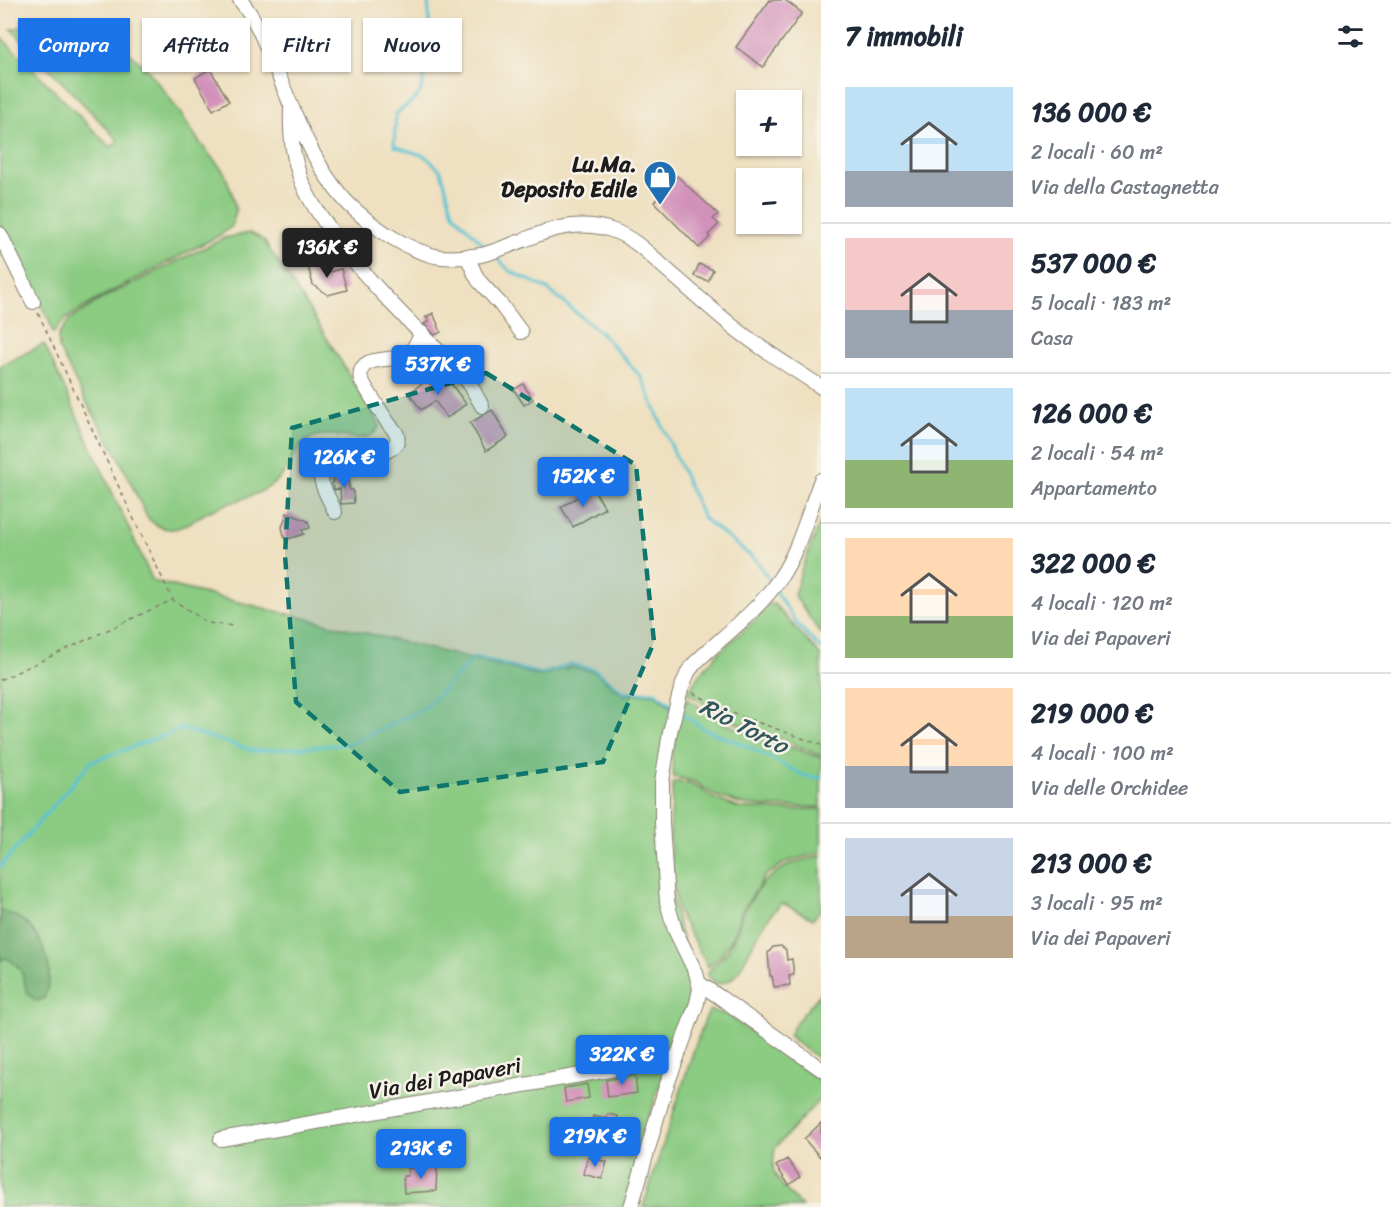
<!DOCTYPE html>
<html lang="it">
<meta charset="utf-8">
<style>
body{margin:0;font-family:Sriracha,sans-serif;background:#f6f6f7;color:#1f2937;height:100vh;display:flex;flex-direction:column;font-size:22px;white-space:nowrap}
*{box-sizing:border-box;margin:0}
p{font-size:20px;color:#747a83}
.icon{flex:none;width:33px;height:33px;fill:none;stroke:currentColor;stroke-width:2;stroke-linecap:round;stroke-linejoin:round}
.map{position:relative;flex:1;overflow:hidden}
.sheet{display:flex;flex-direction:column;background:#fff;width:570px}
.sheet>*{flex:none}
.guide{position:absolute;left:18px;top:18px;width:570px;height:54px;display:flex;gap:12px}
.controls{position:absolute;left:736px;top:90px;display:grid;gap:12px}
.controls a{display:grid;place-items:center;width:66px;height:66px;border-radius:0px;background:#fff;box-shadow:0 2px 4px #0004;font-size:30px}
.price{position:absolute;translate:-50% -51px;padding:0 14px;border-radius:6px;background:#1a73e8;color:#fff;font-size:20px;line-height:39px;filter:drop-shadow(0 2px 3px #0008)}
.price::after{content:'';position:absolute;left:50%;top:36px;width:18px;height:14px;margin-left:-9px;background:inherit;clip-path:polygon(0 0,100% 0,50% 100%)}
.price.active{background:#222;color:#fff}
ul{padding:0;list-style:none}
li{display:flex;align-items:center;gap:18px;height:150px;padding:0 24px}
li+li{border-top:2px solid #e0e1e3}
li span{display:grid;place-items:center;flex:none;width:168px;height:120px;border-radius:0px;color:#555}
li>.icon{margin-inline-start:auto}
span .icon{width:72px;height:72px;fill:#fffc;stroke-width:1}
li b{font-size:26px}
h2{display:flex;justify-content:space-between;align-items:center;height:72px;padding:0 24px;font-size:26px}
.chip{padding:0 21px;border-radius:0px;background:#fff;box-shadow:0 2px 4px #0004;font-size:21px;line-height:54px}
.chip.active{background:#1a73e8;color:#fff}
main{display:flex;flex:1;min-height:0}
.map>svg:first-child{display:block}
</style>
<main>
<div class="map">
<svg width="821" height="1207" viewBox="0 0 821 1207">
<rect width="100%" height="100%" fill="#f7f3e8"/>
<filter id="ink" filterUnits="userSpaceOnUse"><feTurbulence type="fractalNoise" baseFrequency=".0167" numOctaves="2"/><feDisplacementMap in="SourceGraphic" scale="12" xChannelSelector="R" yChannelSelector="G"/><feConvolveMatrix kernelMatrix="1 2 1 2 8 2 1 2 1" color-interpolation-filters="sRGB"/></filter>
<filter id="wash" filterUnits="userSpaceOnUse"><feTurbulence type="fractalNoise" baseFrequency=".008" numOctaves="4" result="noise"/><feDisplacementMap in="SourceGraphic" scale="24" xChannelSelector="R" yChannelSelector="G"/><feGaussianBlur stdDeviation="1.35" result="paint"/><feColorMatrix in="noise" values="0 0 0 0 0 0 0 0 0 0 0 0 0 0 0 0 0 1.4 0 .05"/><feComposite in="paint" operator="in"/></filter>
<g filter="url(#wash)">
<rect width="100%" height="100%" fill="#eee0c0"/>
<path fill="#8bcb82" stroke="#54744f" stroke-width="1.5" d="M56,19L80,22L95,27L119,43L146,68L160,85L185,120L200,143L224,172L232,193L236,211L232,226L222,234L103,296L67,318L53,333L49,320L0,227V36L110,147L117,143V139L11,29Z
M249,233L257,236L264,241L304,301L380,425C369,452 333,426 309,439C294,448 290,468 279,479C259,498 232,500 208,512C197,517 184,529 171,529C161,529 154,525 147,517L117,454L84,398L59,349L58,336L69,320L103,298L224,238Z
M44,344L153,581L541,676L571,667L595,672L623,695L655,694L673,709L657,839L692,978L693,988L643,1135L624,1207H0V366Z
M821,520V634L794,595L801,571Z
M768,604H774L821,656V756L772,735L722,718L704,704L688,693C700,671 716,654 735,638C747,627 760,618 768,604Z
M687,698L723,723L821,758V807H764L740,804L714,795L697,783L689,780L673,777L672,753L679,719Z
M673,782L688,783L701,789L713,798L739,808L780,810L821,809V852L786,862L766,875L741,912L733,937L722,954L708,967L678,912L672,879L670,835Z
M821,855V909L813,919L782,903C761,922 751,951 737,974L730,980L719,984L711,980L707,973L727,952L737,931L742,914L761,885L776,872L790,864Z
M821,993V1060L799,1045L789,1035L797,1021Z
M710,1010L727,1015L801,1068L821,1081V1098L775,1148C774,1155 772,1166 774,1172C779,1185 793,1197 802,1207H643L694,1049L706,1017Z"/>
<path fill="#70af70" stroke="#466646" stroke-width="1.5" d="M0,909C7,914 14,915 22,920C38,930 51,961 49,979C49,986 46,992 44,998L38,1001C20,993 28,979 19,968C16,964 11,961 7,958L0,960Z"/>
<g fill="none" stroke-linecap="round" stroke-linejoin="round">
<path stroke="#58c2d3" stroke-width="3" d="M428,0C430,21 429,79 418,95C414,102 401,109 396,114L394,146L425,156L441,171L453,213L487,248
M494,255L510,271L546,288L601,333L641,377L703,518L756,560L772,584
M775,590L797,624L821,649
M679,711L706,730L747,746L805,776L821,778
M0,867L91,762L182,729L255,751L350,744L425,708L475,657L541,674L571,664L595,670L625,693L655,692L672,705"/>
</g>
<g id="blocks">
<path fill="#d291ba" d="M770,0H785L802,13L763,67L736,47Z
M210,69L229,101L213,110L195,78Z
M677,176L718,214L713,219L719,224L708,235L710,237L699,248L654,202Z
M326,261L329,272L341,269L347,290L328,295L313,285L308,266Z
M699,264L713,270L708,281L694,276Z
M433,313L441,332L435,335L424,324L429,321L426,317Z
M444,374L466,404L447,418L435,401L421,410L409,393L427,380L430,384Z
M523,384L533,399L524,405L514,390Z
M492,410L508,437L486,451L470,423Z
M346,473L350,490H353L354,503L341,504L340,489L334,490L332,477Z
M593,488L605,508L573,527L561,507Z
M287,513L308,521L310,528L302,530L304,534L285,540L282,527Z
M781,946L786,950L787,960L792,959L794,975L789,976L790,985L774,987L772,976H770L768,953L773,947Z
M635,1075L637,1093L608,1097L606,1080Z
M587,1084L589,1098L566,1102L564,1088Z
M608,1114L618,1116L613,1138L589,1132L593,1116L606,1119Z
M821,1123V1158L804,1139Z
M588,1157L607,1162L602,1179L583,1174Z
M787,1159L800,1177L789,1185L776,1166Z
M437,1164L436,1191L404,1193L403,1176H408V1168L427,1167V1165Z"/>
</g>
</g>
<g filter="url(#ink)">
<use href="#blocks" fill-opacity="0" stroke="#857e6e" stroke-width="1.5"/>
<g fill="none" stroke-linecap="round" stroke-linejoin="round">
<g stroke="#857e6e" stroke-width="16">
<path id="minor" d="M240,0C256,19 264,41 274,64C293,110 316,175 354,209C376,229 410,252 440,257C453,258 468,257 481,255C495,252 510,245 524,240C552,228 581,220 611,230C633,237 649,254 666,269C688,288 709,307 731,325C759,348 791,367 821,387
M291,109C290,134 292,153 300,177C306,195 316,210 327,225C366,283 418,329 466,379L471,386L482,406
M0,234L33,302
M467,256L475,274L479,281L501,305L521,332
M335,512C332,504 321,486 321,478C322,456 405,462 397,435C396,431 391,427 389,424C379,410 370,394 361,380C356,354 390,362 404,356C413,352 418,341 422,333
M700,984L721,998L821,1069
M221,1139L676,1058
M631,1207L665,1090L697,1003L700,988L696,973L675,930L667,902L662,823V782L670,732L681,689L688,672L695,663C723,636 758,611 780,578C798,552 809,511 821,480"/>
</g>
<path stroke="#857e6e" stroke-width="1.5" stroke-dasharray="4.5 4.5" stroke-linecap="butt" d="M38,313L137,526L173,600L208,623L233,626
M0,680L172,600
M693,693L703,698L721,709L821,745"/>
<use href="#minor" stroke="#fff" stroke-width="14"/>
</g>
</g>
<path fill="#0f766e" fill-opacity="0.2" stroke="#0f766e" stroke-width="4.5" stroke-dasharray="12 8" stroke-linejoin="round" d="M486,373L636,465L654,642L603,762L400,792L296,702L285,555L292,428Z"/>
<defs>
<g id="shop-pin" transform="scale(1.725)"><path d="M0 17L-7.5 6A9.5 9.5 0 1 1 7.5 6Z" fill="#1f6fb2" stroke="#f7f3e8"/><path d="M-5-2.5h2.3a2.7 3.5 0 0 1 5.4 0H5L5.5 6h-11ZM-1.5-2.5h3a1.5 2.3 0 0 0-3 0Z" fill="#fff"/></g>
</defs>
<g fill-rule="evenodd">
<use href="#shop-pin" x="660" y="177"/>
</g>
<g text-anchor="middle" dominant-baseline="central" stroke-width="5" stroke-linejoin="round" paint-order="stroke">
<g font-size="22" font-weight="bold" fill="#1c1c1c" stroke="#f7f3e8" text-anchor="end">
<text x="637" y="164">Lu.Ma.<tspan x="637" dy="25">Deposito Edile</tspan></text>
</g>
<g font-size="22" fill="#1c1c1c" stroke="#f7f3e8">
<text transform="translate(445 1078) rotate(-10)">Via dei Papaveri</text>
</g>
<g font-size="24" font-style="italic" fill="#31565c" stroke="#f7f3e8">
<text transform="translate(744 726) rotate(27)">Rio Torto</text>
</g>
</g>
</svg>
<div class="controls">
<a>+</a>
<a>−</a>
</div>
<b class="price active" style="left:327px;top:279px">136K €</b>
<b class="price" style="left:438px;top:396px">537K €</b>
<b class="price" style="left:344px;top:489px">126K €</b>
<b class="price" style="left:583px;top:508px">152K €</b>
<b class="price" style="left:622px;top:1086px">322K €</b>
<b class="price" style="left:595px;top:1168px">219K €</b>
<b class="price" style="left:421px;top:1180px">213K €</b>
<div class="guide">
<a class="chip active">Compra</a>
<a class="chip">Affitta</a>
<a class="chip">Filtri</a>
<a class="chip">Nuovo</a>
</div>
</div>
<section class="sheet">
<h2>7 immobili<svg class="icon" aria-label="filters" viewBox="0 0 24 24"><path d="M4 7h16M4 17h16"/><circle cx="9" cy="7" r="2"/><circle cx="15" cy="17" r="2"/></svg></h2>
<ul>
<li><span style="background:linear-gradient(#bfe0f5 70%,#9aa5b1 0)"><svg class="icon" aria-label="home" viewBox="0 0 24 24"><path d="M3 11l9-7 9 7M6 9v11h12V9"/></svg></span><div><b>136 000 €</b><p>2 locali · 60 m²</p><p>Via della Castagnetta</p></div></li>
<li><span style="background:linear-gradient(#f6c9c9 60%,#9aa5b1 0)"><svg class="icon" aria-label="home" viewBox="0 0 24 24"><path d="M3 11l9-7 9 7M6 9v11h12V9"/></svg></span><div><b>537 000 €</b><p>5 locali · 183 m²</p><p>Casa</p></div></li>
<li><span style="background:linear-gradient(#bfe0f5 60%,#8fb573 0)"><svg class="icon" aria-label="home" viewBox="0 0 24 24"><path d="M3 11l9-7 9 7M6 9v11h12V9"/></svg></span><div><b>126 000 €</b><p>2 locali · 54 m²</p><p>Appartamento</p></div></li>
<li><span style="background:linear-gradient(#ffd9b3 65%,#8fb573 0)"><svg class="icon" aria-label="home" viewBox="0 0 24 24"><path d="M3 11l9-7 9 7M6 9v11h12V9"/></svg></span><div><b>322 000 €</b><p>4 locali · 120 m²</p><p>Via dei Papaveri</p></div></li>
<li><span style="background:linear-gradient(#ffd9b3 65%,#9aa5b1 0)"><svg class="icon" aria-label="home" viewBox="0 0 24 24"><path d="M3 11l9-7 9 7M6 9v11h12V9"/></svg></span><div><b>219 000 €</b><p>4 locali · 100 m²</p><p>Via delle Orchidee</p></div></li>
<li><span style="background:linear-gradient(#c9d6e8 65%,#b9a48a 0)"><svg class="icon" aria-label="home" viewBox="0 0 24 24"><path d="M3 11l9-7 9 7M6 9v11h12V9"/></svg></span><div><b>213 000 €</b><p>3 locali · 95 m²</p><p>Via dei Papaveri</p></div></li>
</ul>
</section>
</main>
